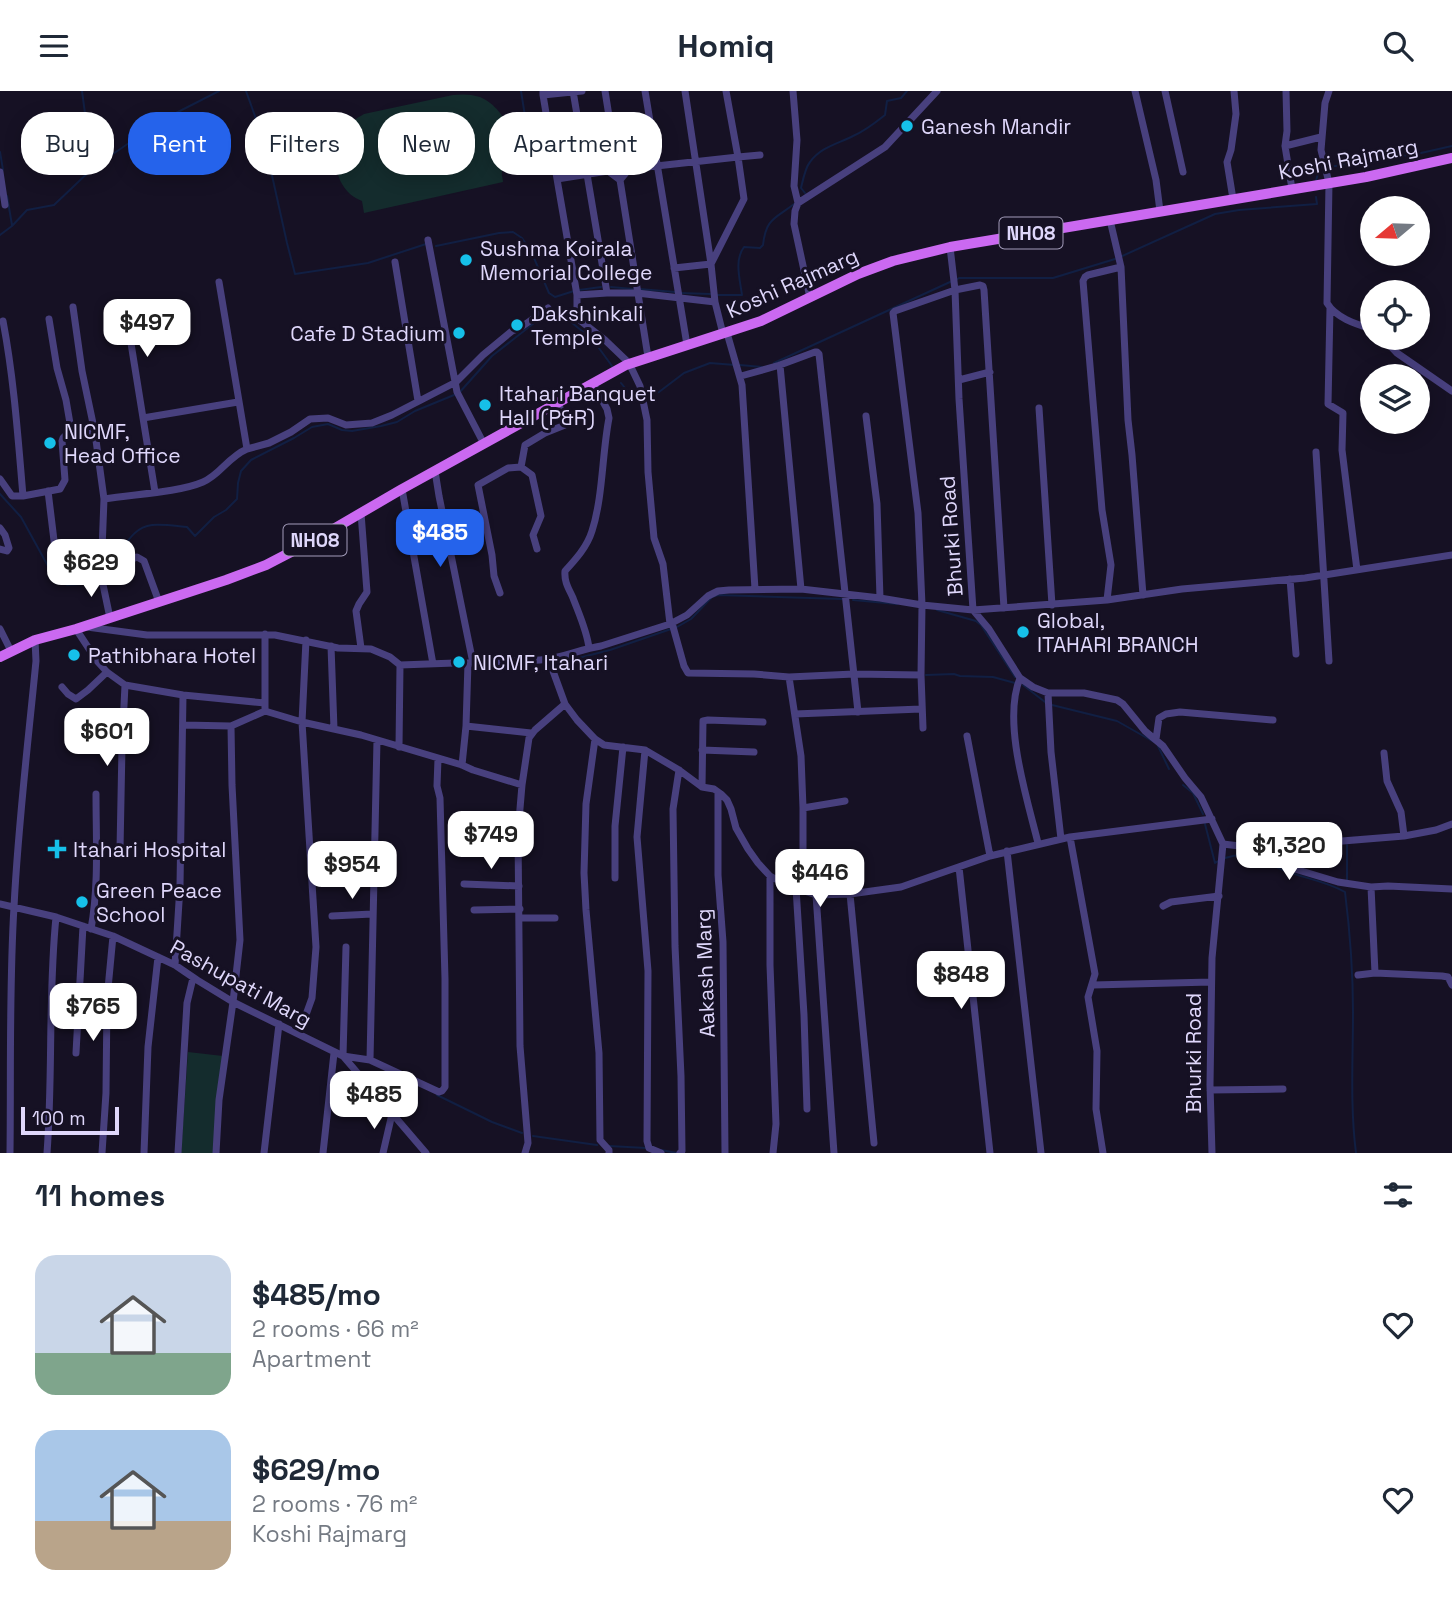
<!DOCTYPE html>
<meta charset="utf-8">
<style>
body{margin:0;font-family:"Space Grotesk",sans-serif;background:#f6f6f7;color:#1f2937;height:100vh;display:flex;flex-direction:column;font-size:26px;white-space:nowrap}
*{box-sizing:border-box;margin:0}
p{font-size:23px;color:#747a83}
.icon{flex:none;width:38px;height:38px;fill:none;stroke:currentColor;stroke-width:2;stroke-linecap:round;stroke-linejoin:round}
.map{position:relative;height:1062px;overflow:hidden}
.panel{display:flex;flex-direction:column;background:#fff;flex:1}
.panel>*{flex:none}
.top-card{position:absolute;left:21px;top:21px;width:700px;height:63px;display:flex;gap:14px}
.needle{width:46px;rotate:251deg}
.controls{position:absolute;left:1360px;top:105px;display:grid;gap:14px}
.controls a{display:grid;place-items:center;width:70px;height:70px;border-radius:50%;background:#fff;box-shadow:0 4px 18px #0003;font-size:35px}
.scale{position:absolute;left:21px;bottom:18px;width:98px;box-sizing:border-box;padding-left:7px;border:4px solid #dfd7fb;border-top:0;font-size:19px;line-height:24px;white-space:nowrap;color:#dfd7fb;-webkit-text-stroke:5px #161124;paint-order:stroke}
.price{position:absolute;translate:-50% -60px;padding:0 16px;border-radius:14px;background:#fff;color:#222;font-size:23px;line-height:46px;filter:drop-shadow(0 2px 4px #0008)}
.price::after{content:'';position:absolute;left:50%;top:42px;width:21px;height:16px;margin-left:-10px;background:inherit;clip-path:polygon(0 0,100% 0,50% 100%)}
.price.current{background:#2563eb;color:#fff}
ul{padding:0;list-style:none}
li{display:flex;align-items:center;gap:21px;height:175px;padding:0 35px}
li span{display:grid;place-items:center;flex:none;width:196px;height:140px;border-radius:21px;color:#555}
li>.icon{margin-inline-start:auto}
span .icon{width:84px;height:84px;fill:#fffc;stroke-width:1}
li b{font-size:30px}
h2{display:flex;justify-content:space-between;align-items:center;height:84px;padding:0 35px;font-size:30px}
.chip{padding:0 24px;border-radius:28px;background:#fff;box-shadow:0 4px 18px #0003;font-size:24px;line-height:63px}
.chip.current{background:#2563eb;color:#fff}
header{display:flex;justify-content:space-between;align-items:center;height:91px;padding:0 35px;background:#fff;font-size:32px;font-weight:800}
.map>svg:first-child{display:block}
</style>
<header><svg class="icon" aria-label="menu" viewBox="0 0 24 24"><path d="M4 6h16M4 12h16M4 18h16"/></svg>Homiq<svg class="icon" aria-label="search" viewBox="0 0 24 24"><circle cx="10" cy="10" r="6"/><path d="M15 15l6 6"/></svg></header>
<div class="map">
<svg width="1452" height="1062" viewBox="0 0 1452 1062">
<rect width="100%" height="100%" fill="#161124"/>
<path fill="#142c2d" d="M453,4C462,3 471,3 480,6C497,13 513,35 511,54C509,63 502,73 502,80C501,84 503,87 503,91L364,122L362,110C335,100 329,64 343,42C348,33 355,28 364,23Z
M188,961L223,965L214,1062H181Z"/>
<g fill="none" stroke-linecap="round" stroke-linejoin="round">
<path stroke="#111f43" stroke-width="2" d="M82,0L91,67L94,75
M246,0L265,53L287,152L295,183L368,172L426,153
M521,0L525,25
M0,61L3,79
M1329,76L1421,62L1452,55
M1316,90L1319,78L1322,77
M805,102L801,97C803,89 805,77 810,71C821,56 837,53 853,45C865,40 875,32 885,24L887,10L901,7L907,0
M7,105L12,134
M0,144L12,135L27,119L54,114L94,76L129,52L170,25L219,0
M436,155L499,142L513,141L522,147L531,160L549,202L555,206L574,200
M1120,166L1215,123L1239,119L1317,113L1316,106
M956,189L959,187H1053L1115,168
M611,196L633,198
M639,198L675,201
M579,199L601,196
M680,202L710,203
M715,204H742C740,189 734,169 744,156L760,157L763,154C766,127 775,128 794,113
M774,272L950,191
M740,274L762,276
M621,292L629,302L638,306
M459,302L492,265L543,225L566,227L593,249L612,275
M644,305L659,301L684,282L710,272L735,274
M0,403L21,426L54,486L67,494L82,493L98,482
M103,479C123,466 127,437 152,434C163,433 176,435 187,436L195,445L214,426L226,419L237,408L238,392L241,380L251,369L294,347L312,336L328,333L342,339L352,340L381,335L397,331L415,320L454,304
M853,509L897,513
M937,519L976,530L981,534L1015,586
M677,536L691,528L712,506L718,504L842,508
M559,572L610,559L671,538
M926,584L954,583L960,585L993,586L1015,592
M1023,594L1045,611
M1052,614L1117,630L1154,651
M1158,655L1169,678
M1183,694L1193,702L1203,723
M1205,733L1215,772L1220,769
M1347,754V790
M1225,767C1234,764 1243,763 1252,765C1262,767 1273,775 1283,779C1303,787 1326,790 1345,801C1350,841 1353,880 1353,921C1353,968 1350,1015 1356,1062
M437,1004L492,1031L522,1042
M533,1045L597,1054
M609,1055L646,1057
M661,1059L677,1062"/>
<path stroke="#48407e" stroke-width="7" d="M573,0L607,202
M605,0L616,69L629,78L738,66L744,108L711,173L715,211L723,243
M645,0L687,254
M726,0L738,66L760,64
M793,0L797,49L794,95L798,112
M1135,0L1156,89L1160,120
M1165,0L1183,81
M1286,0L1287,40L1285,55L1321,46
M1329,0L1325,12L1321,59L1329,92L1327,212C1336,227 1356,233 1372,238
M543,1V4L582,0
M543,4L557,88L608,80
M1285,55L1292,98
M616,69L608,80L620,89L629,78
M0,81L5,114
M557,88L577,204L607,202H637L715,211
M620,89L648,266
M1233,108L1227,71L1231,59L1236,23L1234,0
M1110,129L1121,176L1128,329L1132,364L1143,504
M428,149L457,301L484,353
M950,156L955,199L959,308L973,519L989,538L1020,587L1033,596L1048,602H1084L1117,609L1123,613L1145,640L1163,655L1185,687L1201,706L1223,753L1212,867L1210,994L1212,1062
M395,171L418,310
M674,177L711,173L685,0
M219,191L247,358L269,352L291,341L310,328L328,327L346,334L372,332L392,324L456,291L483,264L512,240L520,237L548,217
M577,204V227L605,249L629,272L640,295L647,329L648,381L654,447L663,473L670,533
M810,207L794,133L795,120L798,112L885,56L937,0
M125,215L143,327
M73,216L82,280L95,342
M1330,217L1328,313L1343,322L1342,359L1357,479
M49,228L57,277L66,309L72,344
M727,242L742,294L755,498
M1383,247L1397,262L1452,300
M780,274L801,498
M741,285L780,274L815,261H817L819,263L858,621
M959,289L990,281
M1039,317L1052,514
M866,325L877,413L880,507
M1316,361L1329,570
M435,380L439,405L473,572
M0,388L12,405H23C18,347 14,288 3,230
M402,398L433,573
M48,400L56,466
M155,401L143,327L238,311
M23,405L60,398L65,389L62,350L63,347L66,344L95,342L104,408C133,403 177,402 203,391C220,384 228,366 247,358
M104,408L101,484L110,527
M0,437L5,444L9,457L7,460L0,458
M537,458L533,444L541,425L532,384L521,376L525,354L545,342L565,334L566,331L558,312
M123,472L137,466L144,470L159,511
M1290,488L1296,563
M500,502L494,485L492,464L478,394L508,377L521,376
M1107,509L1111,474L1102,419L1083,190L1085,186L1088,184L1121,176
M672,532L684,575L688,582L754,583L789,586L801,665L803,717V800
M87,536L147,544H275L338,557L371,558L390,566L400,574L540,569C561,568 580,558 601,555L670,533L687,524L708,505L718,500L729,499L801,498L880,507L922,514L973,519L1107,509L1182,498L1305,487L1452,464
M0,538L11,560
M76,538L97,570L107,581L125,594L183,604L265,612
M331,555L334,638
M361,557L356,520L359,513L367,501L361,422
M589,557C587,540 579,523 573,507C569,498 564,491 565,480C576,468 587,456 592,440C603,406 602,363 609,327L607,318L593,293
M549,569L565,613L577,629L595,648L604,654L645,659L679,679L702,696L714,698L721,703L727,709L731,718L736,737L748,758L758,772L770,785L785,793L816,804L850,803L901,796L990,765L1070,746L1212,728
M789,586L854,583L921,584
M1020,587C1002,631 1027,707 1038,752
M62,596L68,603L76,608L88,599L107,581
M1048,602L1051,661L1061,748
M265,620L302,631L361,644L462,674L473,679L522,694
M795,623L921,618
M183,634L231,635L232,694L240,849L233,911L219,1009L216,1062
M231,635L265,620V543
M466,635L531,642
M923,637L921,584L922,514L918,422L893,222L895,220L955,199L980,194L983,195L984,199L1004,517
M967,645L990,765
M595,648L586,713L584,782L586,819L599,962L600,1049L609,1059V1062
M1156,648L1159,627L1166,623L1180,621L1273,629
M399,656L400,574
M645,659L637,746L648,880L647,1050L649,1057L661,1062
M702,659L754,661
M1384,662L1387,690L1401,721L1404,745
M462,674L466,635L468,572
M679,679L673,718L675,855L681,985L682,1060L680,1062
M702,696L703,630L708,629L763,631
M718,701V784L723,851L725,1062
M803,717L845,710
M1070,746L1095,883L1088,906L1097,960L1096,1018L1103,1062
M1223,753L1256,757L1404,745L1436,739L1452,733
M1257,757L1288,776L1338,791L1371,796L1388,795L1452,798
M120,759L122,655L125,594
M1007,760L1041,1062
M959,776L990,1062
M770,785V874L776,1033L773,1062
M615,787V735L623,656
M464,793L519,795
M1371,796L1375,882
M796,797L804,924L807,1018
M850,803L874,1052
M816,804L834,1062
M0,813L56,826L113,845L175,874L197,889L233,911L343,965L426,1062
M1163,815L1171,811L1219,805
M474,819L520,818
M332,825L372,823
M519,827H555
M91,838C99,794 96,748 96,703
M346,856L343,965L370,969L439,1001L442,1000L445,996V888L440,707L437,695L438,668
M175,874L180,795L183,604
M1358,884L1375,882L1442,885L1448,886L1452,894
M1093,894L1211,891
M299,943L312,907L316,856L302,631L306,549
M76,962L83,835
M370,969L377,649
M1210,999L1283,998
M10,1062C11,980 9,897 14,816C18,734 28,652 36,570L35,549
M47,1062C53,983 48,905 56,826
M102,1062L106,1002L107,908L113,845
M144,1062L148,956L158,866
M178,1062L187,912L193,887
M264,1062L279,933
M323,1062L334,962
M383,1062L392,1023
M525,1062L528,1052L520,955L518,741L522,694L529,647L535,639L565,613"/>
<path stroke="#cb69f1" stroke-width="10" d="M0,566L35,549L76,538L226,489L266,474L318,447L402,398L626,274L761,230L858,183L893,170L950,156L1366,86L1452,67"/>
</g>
<g fill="#16c0e9" stroke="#161124" stroke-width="2.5">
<circle cx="907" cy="35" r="7"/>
<circle cx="466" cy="169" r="7"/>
<circle cx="517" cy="234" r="7"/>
<circle cx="459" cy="242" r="7"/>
<circle cx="485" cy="314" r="7"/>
<circle cx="50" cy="352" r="7"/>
<circle cx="1023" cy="541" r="7"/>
<circle cx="74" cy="564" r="7"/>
<circle cx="459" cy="571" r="7"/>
<path d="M53.5 747.5h7v7h7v7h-7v7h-7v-7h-7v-7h7z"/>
<circle cx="82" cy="811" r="7"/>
</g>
<g text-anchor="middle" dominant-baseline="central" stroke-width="6" stroke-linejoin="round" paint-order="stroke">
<g fill="#161124" stroke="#a39cba" stroke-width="2">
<rect x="999.5" y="126.5" width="63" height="31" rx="5"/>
<rect x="283.5" y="433.5" width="63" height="31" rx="5"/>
</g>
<g font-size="19" font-weight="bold" fill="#dfd7fb">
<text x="1031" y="142">NH08</text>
<text x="315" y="449">NH08</text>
</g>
<g font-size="21" fill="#dfd7fb" stroke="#161124" text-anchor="start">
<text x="921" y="35">Ganesh Mandir</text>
<text x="480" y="157">Sushma Koirala<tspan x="480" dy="24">Memorial College</tspan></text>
<text x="531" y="222">Dakshinkali<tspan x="531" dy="24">Temple</tspan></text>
<text x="445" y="242" text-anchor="end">Cafe D Stadium</text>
<text x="499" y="302">Itahari Banquet<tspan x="499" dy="24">Hall (P&amp;R)</tspan></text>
<text x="64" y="340">NICMF,<tspan x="64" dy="24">Head Office</tspan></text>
<text x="1037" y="529">Global,<tspan x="1037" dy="24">ITAHARI BRANCH</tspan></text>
<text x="88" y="564">Pathibhara Hotel</text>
<text x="473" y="571">NICMF, Itahari</text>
<text x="73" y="758">Itahari Hospital</text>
<text x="96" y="799">Green Peace<tspan x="96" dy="24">School</tspan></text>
</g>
<g font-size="21" fill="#dfd7fb" stroke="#161124">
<text transform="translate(1348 68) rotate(-11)">Koshi Rajmarg</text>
<text transform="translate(792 192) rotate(-24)">Koshi Rajmarg</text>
<text transform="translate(951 445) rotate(-94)">Bhurki Road</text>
<text transform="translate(705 882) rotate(-92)">Aakash Marg</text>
<text transform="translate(241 892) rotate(29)">Pashupati Marg</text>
<text transform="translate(1193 962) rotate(-90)">Bhurki Road</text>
</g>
</g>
</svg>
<div class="controls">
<a><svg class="needle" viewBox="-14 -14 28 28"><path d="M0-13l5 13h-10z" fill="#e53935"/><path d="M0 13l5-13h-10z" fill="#747a83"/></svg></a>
<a><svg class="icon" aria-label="locate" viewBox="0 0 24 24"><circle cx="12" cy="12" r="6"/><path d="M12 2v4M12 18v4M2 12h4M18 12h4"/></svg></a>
<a><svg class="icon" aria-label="layers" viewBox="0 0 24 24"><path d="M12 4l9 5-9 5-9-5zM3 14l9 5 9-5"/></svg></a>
</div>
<div class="scale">100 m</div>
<b class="price" style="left:147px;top:268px">$497</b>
<b class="price current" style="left:440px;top:478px">$485</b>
<b class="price" style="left:91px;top:508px">$629</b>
<b class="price" style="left:107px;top:677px">$601</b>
<b class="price" style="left:491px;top:780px">$749</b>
<b class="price" style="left:1289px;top:791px">$1,320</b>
<b class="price" style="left:352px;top:810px">$954</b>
<b class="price" style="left:820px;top:818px">$446</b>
<b class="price" style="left:961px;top:920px">$848</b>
<b class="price" style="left:93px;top:952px">$765</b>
<b class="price" style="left:374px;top:1040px">$485</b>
<div class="top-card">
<a class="chip">Buy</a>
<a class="chip current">Rent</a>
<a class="chip">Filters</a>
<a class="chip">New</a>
<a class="chip">Apartment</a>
</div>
</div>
<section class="panel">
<h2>11 homes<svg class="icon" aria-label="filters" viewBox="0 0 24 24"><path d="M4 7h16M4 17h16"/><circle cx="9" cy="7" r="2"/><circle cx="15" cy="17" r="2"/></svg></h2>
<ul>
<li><span style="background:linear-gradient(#c9d6e8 70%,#7fa58c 0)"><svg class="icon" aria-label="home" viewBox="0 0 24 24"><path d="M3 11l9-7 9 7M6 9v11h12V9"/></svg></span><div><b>$485/mo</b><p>2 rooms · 66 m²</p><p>Apartment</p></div><svg class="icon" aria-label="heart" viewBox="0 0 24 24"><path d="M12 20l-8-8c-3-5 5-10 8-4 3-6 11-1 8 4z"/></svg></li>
<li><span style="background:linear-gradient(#a9c7e8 65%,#b9a48a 0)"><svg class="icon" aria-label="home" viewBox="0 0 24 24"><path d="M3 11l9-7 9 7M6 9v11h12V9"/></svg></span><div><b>$629/mo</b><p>2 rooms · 76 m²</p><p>Koshi Rajmarg</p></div><svg class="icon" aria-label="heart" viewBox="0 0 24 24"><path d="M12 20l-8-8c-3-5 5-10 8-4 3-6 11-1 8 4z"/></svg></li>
</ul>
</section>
